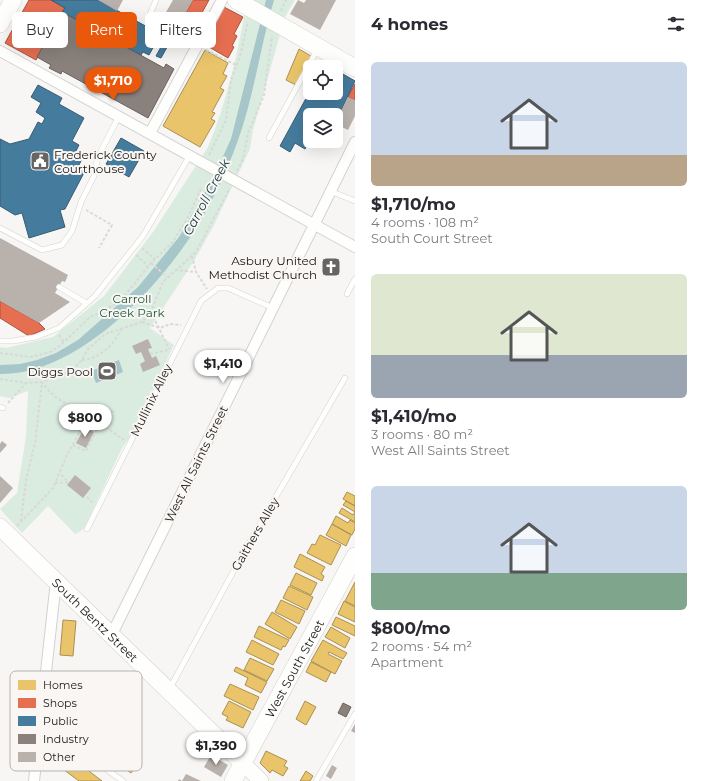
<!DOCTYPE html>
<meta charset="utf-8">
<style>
body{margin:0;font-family:Montserrat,sans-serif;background:#f7f7f7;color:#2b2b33;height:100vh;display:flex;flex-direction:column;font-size:15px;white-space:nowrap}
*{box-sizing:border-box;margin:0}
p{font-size:13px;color:#7c7c81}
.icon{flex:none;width:22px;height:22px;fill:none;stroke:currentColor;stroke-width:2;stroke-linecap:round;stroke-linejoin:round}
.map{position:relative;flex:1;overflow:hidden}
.sheet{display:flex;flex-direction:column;background:#fff;width:348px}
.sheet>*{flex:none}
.banner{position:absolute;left:12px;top:12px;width:283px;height:36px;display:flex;gap:8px}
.controls{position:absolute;left:303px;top:60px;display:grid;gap:8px}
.controls a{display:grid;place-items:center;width:40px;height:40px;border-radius:6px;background:#fff;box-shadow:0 4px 16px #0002;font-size:20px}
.price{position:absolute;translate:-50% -34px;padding:0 9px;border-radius:14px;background:#fff;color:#222;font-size:13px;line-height:26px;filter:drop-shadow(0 1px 2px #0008)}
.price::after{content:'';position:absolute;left:50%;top:24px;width:12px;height:9px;margin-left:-6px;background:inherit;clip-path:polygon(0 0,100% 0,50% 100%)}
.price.on{background:#ea580c;color:#fff}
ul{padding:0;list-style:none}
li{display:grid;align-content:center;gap:8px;height:212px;padding:0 16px}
li span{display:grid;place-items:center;height:124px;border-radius:6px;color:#555}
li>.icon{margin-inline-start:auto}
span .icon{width:72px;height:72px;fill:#fffc;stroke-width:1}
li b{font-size:17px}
h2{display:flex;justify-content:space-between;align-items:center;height:48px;padding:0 16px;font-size:17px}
.tag{padding:0 14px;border-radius:6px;background:#fff;box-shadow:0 4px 16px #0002;font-size:14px;line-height:36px}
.tag.on{background:#ea580c;color:#fff}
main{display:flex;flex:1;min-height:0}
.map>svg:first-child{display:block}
</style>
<main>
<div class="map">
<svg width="355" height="781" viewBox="0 0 355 781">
<rect width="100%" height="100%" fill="#f8f6f4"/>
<path fill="#daece0" d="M247,0H295L285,17L253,130L250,149L213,227L194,261L150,328L174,345L130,437L122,448L84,529L75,534L48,506L22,533L0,509L17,493L26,436L28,391L9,398L0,396V347L6,348L53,337L104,296L153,232L208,147C227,102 239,48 247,0Z"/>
<path fill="#a7c6ca" d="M266,0H274C260,47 254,97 237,143C227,171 213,200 198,225C160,287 78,375 0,374V365L20,364L37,360L56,353L78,340L138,287L179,237L213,178L231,139Z
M119,360L123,372L96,383L91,371Z"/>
<path fill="#e9c46a" stroke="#aa9051" d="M299,49L311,56L296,85L286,80Z
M205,50L228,63L223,74L227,76L220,88L224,90L212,112L215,113L211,119L215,121L200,147L163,126Z
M347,492L355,496V506L343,499Z
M346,501L355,506V522L339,513L342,508L353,515L355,512L343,505Z
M336,516L348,523L350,520L355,523V529L352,535L332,524Z
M332,524L351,535L346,546L326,535Z
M320,535L341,545L331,565L307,553L312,544L315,545Z
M300,554L325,567L321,574L324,576L322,581L294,567Z
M296,573L317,583L311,595L290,585Z
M355,582V606L345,601Z
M289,586L313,597L307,610L283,598Z
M281,600L305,611L299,624L275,612Z
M344,601L355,607V622L338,614Z
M272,612L297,627L290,639L265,624Z
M336,617L355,626V636L332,625Z
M63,620L76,621L73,656L60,655Z
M259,626L289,640L285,647L283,646L281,650L254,637Z
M331,627L350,638L345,648L325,637Z
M252,640L279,654L273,665L246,652Z
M323,640L347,653L343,659L329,652L328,654L342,661L335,674L311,661Z
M250,658L274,669L267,681L244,670Z
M311,662L331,672L326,682L306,672Z
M236,667L267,682L261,693L245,685L248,678L234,671Z
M230,684L259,697L253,710L224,696Z
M229,701L251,712L243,728L226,720L228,717L222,714Z
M305,701L316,707L306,725L296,719Z
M64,707L140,761L131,773L55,719Z
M56,746L102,781H79L48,758Z
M266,751L287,761L284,766L288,768L283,776L272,770L270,773L260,763Z
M306,771L313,776L310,781H300Z"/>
<path fill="#e76f51" stroke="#a9553f" d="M29,0H51L65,8L36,60L5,43Z
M193,0H209L189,36L177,29Z
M224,7L243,17L234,34L237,36L232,46L234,47L228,58L204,44Z
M355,84V100L348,97Z
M0,301L39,323L45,329L29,336L0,318Z"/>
<path fill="#457b9d" stroke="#385d74" d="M51,0H98L171,40L161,58L156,56L161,47L151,42L150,44L154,46L149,55L143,52L141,55L62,12L65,8Z
M336,70L355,81L336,121V115H310V140L305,149L295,143L290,152L280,146L310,91V93H336Z
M38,85L62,98L59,104L84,118L72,141L79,145L75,153L83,157L79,165L86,169L65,209L60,210L65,227L29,238L22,213L15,215L0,206V139L10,144L29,139L38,122L42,124L45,118L36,112L41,103L31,97Z
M121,138L144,151L129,177L106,164Z"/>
<path fill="#8a817c" stroke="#68615d" d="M62,12L164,68L166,64L174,69L148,118L62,71L61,74L49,68L51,65L37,57Z
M343,703L351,707L346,717L338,713Z"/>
<path fill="#b8b1ac" d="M98,0H123L117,11Z
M173,0H193L180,22L165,14Z
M298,0L304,3L306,0H336L320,30L290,14Z
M348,97L355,100V116L348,130L336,124V121Z
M0,238L68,275L65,282L62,281L55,293L70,302L39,323L0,301Z
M148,339L152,348L148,349L152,358L156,356L160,365L143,372L140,364L145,361L141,352L136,354L132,346Z
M85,427L94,432L86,448L76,443Z
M2,441L7,445L0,453V444Z
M75,475L91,488L83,498L67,485Z
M0,476L13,488L0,503Z
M355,724V733L351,731Z
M211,755L228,765L221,777L204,767Z
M332,765L337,768L331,779L326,776Z
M186,774L201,781H178L179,779L182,781Z"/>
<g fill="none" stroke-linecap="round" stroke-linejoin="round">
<g stroke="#d4d2d1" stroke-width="6">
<path id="lane" d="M149,17L156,0
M269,138L317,50
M330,191L355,201
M0,228L42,250L62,245L72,231L81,202L94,176L98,157L119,116
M59,287L86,303
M347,294L355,279
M0,341H13L36,337L59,328L95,296L143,236L190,155
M0,407L3,408
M87,529L201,301L218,288H228L273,308
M170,688L245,550L345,378
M41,723L123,781
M316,781L355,714"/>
</g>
<g stroke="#d4d2d1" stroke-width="12">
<path id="street" d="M0,51L355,247
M150,133L222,0
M111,636L355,142
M34,781L56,581"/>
</g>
<g stroke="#d4d2d1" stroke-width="16">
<path id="secondary" d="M243,763L261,781"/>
</g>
<g stroke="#d4d2d1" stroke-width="18">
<g id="primary">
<path d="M236,0L355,68"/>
<path d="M0,24L13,0"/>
<path id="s1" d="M0,527L243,763"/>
<path id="s2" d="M233,781L355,556"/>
</g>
</g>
<path stroke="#d9d8d7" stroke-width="2" stroke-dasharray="3 2" stroke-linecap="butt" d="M281,11L286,0
M206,50L236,65
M209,155L226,120L231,80L240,56L248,22
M237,171L243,159L248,133L264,95L272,36
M86,210L112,225L99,248
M142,248L155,259
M136,255L148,266
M192,256L196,272L207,289
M151,263L167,277
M175,270L195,272
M151,312L169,349
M142,322L160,328L170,324L181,325
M59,335L64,343
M0,353L31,357L50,352L62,344L90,317L106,310L122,299L151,263L172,243L187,219L201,189
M150,354L168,350
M82,360C98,360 115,344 121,329
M0,379L26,383L42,382L64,374L74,368L82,360L87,350L105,334L142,322L151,312L163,282L196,252L230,188
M8,403L26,383
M114,412L96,407L89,415L124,440
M73,445L86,451L96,431L84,425
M55,483L68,482L60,473
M87,497L92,502
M21,521L26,480L35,443L42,383
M17,526L53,488L67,455L89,415C71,407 53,399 42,382"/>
<use href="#lane" stroke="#fefefd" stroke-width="5"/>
<use href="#street" stroke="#fefefd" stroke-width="10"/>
<use href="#secondary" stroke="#fefefd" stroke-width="15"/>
<use href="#primary" stroke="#fefefd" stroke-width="17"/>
</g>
<defs>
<g id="civic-square" transform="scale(1)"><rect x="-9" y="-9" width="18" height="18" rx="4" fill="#666564" stroke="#f9f6f3"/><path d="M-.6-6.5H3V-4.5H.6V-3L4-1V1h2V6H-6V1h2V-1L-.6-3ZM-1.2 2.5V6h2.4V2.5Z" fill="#fff"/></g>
<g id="church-square" transform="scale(1)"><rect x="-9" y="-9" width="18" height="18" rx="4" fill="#666564" stroke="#f9f6f3"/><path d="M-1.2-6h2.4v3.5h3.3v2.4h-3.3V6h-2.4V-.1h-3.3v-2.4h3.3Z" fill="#fff"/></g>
<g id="stadium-square" transform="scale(1)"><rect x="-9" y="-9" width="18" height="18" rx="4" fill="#666564" stroke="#f9f6f3"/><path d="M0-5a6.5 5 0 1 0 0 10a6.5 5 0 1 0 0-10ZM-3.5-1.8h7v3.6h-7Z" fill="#fff"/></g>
</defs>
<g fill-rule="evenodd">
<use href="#civic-square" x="40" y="161"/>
<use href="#church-square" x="331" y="267"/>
<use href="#stadium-square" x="107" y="371"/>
</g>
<g text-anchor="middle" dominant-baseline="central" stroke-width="4" stroke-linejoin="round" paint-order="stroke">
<g font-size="12" fill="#181716" stroke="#f9f6f3" text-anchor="end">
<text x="54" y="154" text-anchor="start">Frederick County<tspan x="54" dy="14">Courthouse</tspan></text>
<text x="317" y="260">Asbury United<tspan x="317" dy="14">Methodist Church</tspan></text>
<text x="93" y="371">Diggs Pool</text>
</g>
<g font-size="12" fill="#1e5a3e" stroke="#f9f6f3">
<text x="132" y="298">Carroll<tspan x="132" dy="14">Creek Park</tspan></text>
</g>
<g font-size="12" fill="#181716" stroke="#f9f6f3">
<text transform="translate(151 400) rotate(-64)">Mullinix Alley</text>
<text transform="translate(196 464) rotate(-64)">West All Saints Street</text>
<text transform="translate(255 534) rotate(-60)">Gaithers Alley</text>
<text stroke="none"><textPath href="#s1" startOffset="133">South Bentz Street</textPath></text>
<text stroke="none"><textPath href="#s2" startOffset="128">West South Street</textPath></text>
</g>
<g font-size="13" font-style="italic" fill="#0f3a40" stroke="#f9f6f3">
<text transform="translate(206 197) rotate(-62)">Carroll Creek</text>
</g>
</g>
<rect x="10" y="671" width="132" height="100" rx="6" fill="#f9f6f3" stroke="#b6b3b1" stroke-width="1"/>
<rect x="18" y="680" width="18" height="10" fill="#e9c46a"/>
<rect x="18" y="698" width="18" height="10" fill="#e76f51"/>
<rect x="18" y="716" width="18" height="10" fill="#457b9d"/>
<rect x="18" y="734" width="18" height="10" fill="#8a817c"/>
<rect x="18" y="752" width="18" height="10" fill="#b8b1ac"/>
<g font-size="11" fill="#181716">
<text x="43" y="689">Homes</text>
<text x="43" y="707">Shops</text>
<text x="43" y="725">Public</text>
<text x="43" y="743">Industry</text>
<text x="43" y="761">Other</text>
</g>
</svg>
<div class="controls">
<a><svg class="icon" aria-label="locate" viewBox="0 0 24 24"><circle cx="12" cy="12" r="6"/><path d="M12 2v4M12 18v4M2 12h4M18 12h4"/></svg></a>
<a><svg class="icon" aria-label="layers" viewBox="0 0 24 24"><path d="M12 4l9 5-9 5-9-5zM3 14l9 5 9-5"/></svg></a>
</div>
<b class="price on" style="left:113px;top:101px">$1,710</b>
<b class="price" style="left:223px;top:384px">$1,410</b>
<b class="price" style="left:85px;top:438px">$800</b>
<b class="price" style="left:216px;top:766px">$1,390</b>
<div class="banner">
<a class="tag">Buy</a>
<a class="tag on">Rent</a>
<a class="tag">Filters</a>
</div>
</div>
<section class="sheet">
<h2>4 homes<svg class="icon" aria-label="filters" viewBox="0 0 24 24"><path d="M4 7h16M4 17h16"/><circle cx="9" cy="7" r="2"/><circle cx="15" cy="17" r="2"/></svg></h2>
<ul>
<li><span style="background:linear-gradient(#c9d6e8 75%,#b9a48a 0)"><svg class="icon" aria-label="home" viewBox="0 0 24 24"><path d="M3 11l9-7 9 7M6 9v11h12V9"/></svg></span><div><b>$1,710/mo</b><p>4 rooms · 108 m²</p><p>South Court Street</p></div></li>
<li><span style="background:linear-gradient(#dfe7d0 65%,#9aa5b1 0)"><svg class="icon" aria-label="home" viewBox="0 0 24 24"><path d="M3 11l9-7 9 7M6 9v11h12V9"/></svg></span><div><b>$1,410/mo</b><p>3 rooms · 80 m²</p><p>West All Saints Street</p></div></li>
<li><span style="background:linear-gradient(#c9d6e8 70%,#7fa58c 0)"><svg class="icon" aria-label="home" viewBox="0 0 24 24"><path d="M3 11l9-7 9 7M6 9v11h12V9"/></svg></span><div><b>$800/mo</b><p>2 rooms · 54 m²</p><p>Apartment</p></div></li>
</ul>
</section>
</main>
